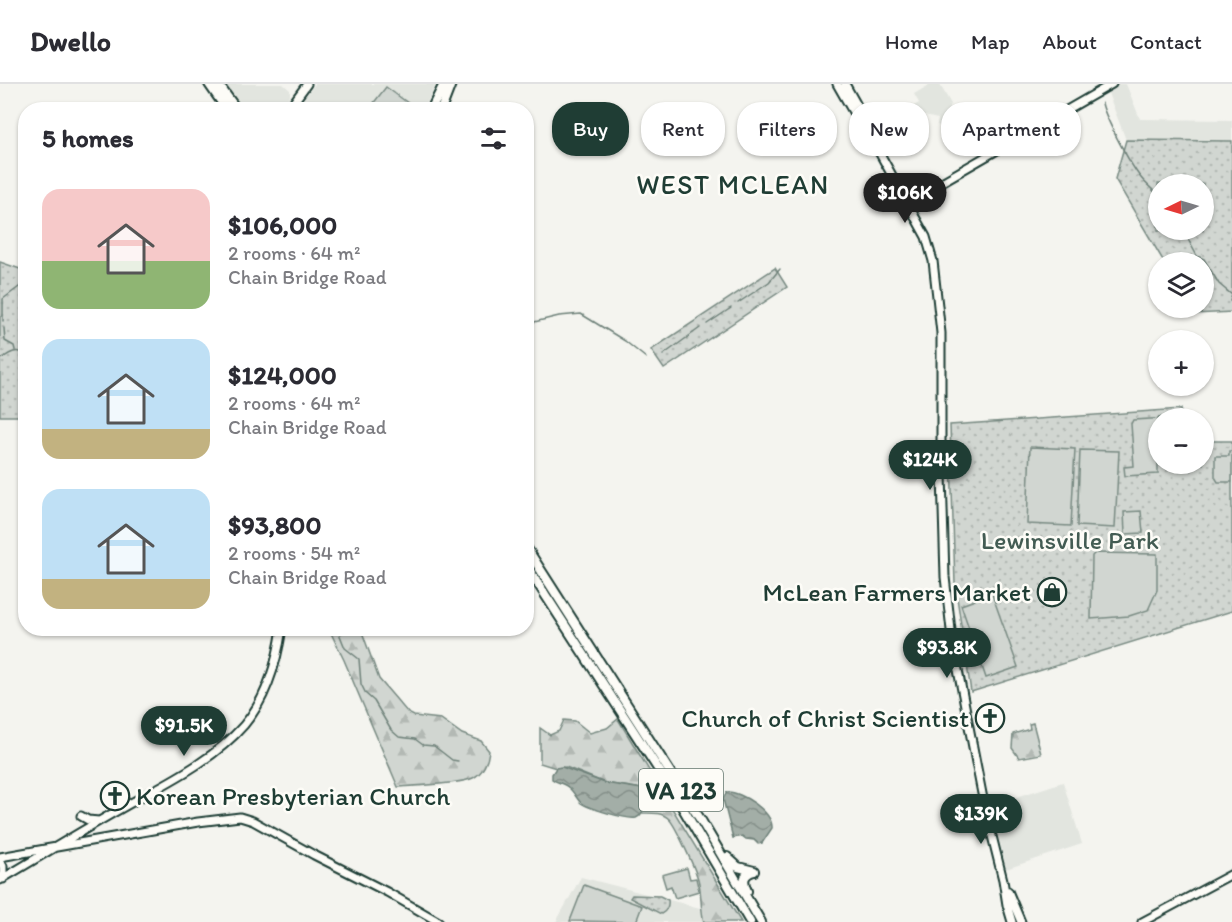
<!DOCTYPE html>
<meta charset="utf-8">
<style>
body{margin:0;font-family:Itim,sans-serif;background:#f7f7f7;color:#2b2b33;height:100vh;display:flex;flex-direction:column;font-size:22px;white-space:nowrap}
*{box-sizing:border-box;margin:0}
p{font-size:20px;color:#7c7c81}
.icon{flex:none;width:33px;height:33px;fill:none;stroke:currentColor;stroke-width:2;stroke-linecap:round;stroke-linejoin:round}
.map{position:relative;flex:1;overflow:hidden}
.details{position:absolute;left:18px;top:18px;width:516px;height:534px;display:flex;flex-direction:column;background:#fff;border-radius:24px;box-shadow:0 2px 4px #0004}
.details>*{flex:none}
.guide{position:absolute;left:552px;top:18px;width:570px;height:54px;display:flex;gap:12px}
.needle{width:39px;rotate:265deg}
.tools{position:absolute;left:1148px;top:90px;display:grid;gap:12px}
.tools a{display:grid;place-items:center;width:66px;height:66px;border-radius:50%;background:#fff;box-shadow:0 2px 4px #0004;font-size:30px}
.price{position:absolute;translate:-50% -51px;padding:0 14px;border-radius:21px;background:#1f3d34;color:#fff;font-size:20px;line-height:39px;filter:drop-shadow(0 2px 3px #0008)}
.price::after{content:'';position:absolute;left:50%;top:36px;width:18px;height:14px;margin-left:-9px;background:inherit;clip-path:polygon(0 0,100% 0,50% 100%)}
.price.on{background:#222;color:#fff}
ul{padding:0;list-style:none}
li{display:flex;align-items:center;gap:18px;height:150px;padding:0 24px}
li span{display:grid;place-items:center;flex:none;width:168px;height:120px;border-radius:18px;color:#555}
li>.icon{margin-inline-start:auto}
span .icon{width:72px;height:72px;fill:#fffc;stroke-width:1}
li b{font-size:26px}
h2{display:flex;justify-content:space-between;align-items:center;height:72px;padding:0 24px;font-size:26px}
.pill{padding:0 21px;border-radius:24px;background:#fff;box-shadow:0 2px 4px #0004;font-size:21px;line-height:54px}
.pill.on{background:#1f3d34;color:#fff}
header{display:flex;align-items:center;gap:36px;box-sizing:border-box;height:84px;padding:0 30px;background:#fff;border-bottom:2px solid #e1e1e2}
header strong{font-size:28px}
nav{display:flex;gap:33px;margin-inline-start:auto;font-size:21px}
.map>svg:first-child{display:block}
</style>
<header>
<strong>Dwello</strong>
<nav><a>Home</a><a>Map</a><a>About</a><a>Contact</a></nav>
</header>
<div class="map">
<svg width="1232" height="838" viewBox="0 0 1232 838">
<defs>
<pattern id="grass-tufts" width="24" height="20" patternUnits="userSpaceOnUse" patternTransform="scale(1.5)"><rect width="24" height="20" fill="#d1d6d1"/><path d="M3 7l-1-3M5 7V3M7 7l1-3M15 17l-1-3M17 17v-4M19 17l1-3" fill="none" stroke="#b3b9b4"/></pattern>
<pattern id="forest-firs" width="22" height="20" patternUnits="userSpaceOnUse" patternTransform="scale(1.5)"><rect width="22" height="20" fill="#d1d6d1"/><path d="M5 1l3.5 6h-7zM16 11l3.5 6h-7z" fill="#b3b9b4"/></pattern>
<pattern id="park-dots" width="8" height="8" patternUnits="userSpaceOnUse" patternTransform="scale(1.5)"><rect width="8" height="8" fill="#d1d6d1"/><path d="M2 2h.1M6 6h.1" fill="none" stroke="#b3b9b4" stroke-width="1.8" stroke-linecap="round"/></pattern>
<pattern id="water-waves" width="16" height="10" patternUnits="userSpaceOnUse" patternTransform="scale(1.5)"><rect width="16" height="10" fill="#a3aea7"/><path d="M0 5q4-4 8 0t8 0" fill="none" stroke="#848f89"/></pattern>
</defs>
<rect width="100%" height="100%" fill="#f4f4ef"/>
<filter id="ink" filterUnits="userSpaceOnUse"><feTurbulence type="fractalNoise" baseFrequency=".0167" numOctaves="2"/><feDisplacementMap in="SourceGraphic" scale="12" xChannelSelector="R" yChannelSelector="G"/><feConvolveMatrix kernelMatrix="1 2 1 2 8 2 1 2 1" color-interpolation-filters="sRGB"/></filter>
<g filter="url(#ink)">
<path fill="#e2e5df" d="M225,0H283L290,6V12L279,25H244Z
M315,0H436L424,25H416L386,3L369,25L298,26V22Z
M931,0L940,1L951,20L947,30L953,32L950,45L937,41L938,35L920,31L914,27L912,28L910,24L919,19L914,10Z
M1113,0H1126L1140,35L1232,36V57L1126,56L1106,4Z
M1063,698L1082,760L1006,785L991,723L1001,718Z
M581,793L700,824L704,838H556Z"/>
<path fill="url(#grass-tufts)" stroke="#788a82" stroke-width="1.5" d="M386,3L416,25H369Z"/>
<path fill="url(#forest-firs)" stroke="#788a82" stroke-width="1.5" d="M329,545H361L379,595L408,629L414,632L441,635L462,650L481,657L489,667C488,677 483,689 473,694C462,700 413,702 398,703L344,576Z
M618,635L741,838H704C700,824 702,809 698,795C695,785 676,742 669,735C662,728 650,729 642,729L646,716L643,707L637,704L605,699L566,683L556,684L540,679V644L550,651L559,647L564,636L575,637L590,649L607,644Z
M1033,639L1041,670L1019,674L1012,664L1013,650L1030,645L1029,640Z"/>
<path fill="url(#park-dots)" stroke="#788a82" stroke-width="1.5" fill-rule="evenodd" d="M1126,56L1232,57V228L1194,230L1190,224H1203V178H1164L1115,95ZM1203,100V146H1158V100Z
M0,178L26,187L25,332H0Z
M775,184L787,203L664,285L651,266Z
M1181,325L1182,334H1158V380H1203V357H1232V527L971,608L955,500L950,341Z
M632,811L660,812L668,816C669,822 666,828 661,830L630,814Z"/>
<path fill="#d1d6d1" stroke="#788a82" stroke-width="1.5" d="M1158,334V390L1125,392L1124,383L1134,382L1131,340L1133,336L1168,334H1170Z
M1030,363L1075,365L1071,442L1027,440Z
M1080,366L1119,367L1115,444L1077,442Z
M1229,367H1232V398H1218L1215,393V372H1229Z
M1141,427L1143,449L1125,450L1124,428Z
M1095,469L1157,470V506L1148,526L1129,532L1091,535L1092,472Z
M992,510L1018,583L986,594L961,521Z
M687,784L690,795L696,794L699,807L675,814L671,802L666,804L662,791Z
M584,801L642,822L636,838L570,837Z"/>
<path fill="url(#water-waves)" stroke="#6e8179" stroke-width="1.5" d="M562,683L605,699L642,705C647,711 646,716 644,723C642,728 641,732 636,734C627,736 588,724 581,719C576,714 574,708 569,704C564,699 557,699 552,695V690L556,684Z
M727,708C741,707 773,728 772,744L762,759L758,760L754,756L746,755L742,752L733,754L723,715Z"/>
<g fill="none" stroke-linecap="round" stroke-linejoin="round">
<path stroke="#6e8179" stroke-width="1.5" d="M1102,19C1105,34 1131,82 1141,94C1146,100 1152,105 1158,111
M1183,146L1197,172L1204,175L1219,200L1232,211L1230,217L1232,218
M738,219L769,198L780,185
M3,237V215L23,200L25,190
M526,240L559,232L581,230L625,257L646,274
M707,240L731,224
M4,244L5,257L14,262L15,266
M663,271L700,244
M0,276C9,270 14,264 26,270
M337,544L345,564L359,575L361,600L366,610L374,617L391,646L399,653L415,655L423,661L434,662L452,676L458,677"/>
<g stroke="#1f3d34" stroke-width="11">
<path id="secondary" d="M837,0L857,35L865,44
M845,0L863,32L868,48L926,153L933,177L941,249V356L945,493L952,555L984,720L1003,796L1007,821L1012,838
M288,26L307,0
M907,118L1112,0
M81,732L88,736L99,737
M0,773L198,738L240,733L253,737L314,771L387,808L439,838
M0,779L3,782V795
M0,796C41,772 81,747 122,724C164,700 212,678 244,641C267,614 277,579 282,544
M1008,807L1021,838
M1142,838L1232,790"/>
</g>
<g stroke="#1f3d34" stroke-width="12">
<path id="primary" d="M209,0L227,26
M218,0L237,26
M431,26L444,0
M441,26L451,0
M526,463L702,738L761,838
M526,481L675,711L750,838
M727,773L738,783L754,787
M747,807C743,798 742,790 754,787"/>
</g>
<use href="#secondary" stroke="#fdfcf7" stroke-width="7"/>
<use href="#primary" stroke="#fdfcf7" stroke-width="8"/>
</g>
</g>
<defs>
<g id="shop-ring" transform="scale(1.5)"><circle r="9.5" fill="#fdfcf7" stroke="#1f3d34" stroke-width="1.5"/><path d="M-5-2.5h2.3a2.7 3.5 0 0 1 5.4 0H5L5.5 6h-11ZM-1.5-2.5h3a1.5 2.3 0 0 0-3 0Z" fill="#1f3d34"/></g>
<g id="church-ring" transform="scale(1.5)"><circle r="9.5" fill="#fdfcf7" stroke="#1f3d34" stroke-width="1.5"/><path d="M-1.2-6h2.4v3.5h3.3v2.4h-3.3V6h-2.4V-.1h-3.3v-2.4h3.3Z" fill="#1f3d34"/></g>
</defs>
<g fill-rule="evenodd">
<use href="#shop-ring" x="1052" y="508"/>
<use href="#church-ring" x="990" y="634"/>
<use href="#church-ring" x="115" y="712"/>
</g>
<g text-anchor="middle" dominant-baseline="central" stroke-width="5" stroke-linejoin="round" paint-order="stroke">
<rect fill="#fdfcf7" stroke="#62766e" stroke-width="1.5" x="639" y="685" width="84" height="42" rx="4.5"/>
<g font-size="24" font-weight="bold" fill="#1f3d34">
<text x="681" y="706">VA 123</text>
</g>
<g font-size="26" fill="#435c53" stroke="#fdfcf7">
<text x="1070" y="456">Lewinsville Park</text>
</g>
<g font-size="26" fill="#1f3d34" stroke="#fdfcf7" text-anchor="end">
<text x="1031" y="508">McLean Farmers Market</text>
<text x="969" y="634">Church of Christ Scientist</text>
<text x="136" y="712" text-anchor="start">Korean Presbyterian Church</text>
</g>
<g font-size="27" letter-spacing="1.5" fill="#1f3d34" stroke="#fdfcf7">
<text x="733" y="100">WEST MCLEAN</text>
</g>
</g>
</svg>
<div class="tools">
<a><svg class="needle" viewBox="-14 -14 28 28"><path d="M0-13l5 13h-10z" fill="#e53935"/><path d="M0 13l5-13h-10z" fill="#7c7c81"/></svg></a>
<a><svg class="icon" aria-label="layers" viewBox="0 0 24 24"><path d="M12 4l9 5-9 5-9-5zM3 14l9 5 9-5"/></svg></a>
<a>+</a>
<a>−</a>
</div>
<b class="price on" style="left:905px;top:140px">$106K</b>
<b class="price" style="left:930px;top:407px">$124K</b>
<b class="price" style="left:947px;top:595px">$93.8K</b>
<b class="price" style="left:184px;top:673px">$91.5K</b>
<b class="price" style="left:981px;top:761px">$139K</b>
<div class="guide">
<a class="pill on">Buy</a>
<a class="pill">Rent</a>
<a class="pill">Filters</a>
<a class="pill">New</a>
<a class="pill">Apartment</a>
</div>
<section class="details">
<h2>5 homes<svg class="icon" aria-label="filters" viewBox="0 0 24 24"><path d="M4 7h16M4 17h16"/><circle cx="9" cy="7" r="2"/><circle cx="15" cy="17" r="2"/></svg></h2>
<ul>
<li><span style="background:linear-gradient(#f6c9c9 60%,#8fb573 0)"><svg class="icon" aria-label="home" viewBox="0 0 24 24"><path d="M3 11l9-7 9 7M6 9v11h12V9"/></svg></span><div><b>$106,000</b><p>2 rooms · 64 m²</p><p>Chain Bridge Road</p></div></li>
<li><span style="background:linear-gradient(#bfe0f5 75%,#c2b280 0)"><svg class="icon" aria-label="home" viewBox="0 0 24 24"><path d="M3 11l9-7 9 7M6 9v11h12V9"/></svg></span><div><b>$124,000</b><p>2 rooms · 64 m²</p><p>Chain Bridge Road</p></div></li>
<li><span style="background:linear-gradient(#bfe0f5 75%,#c2b280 0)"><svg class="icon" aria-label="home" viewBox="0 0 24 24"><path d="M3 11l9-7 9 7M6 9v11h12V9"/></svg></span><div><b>$93,800</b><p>2 rooms · 54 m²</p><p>Chain Bridge Road</p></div></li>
</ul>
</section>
</div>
